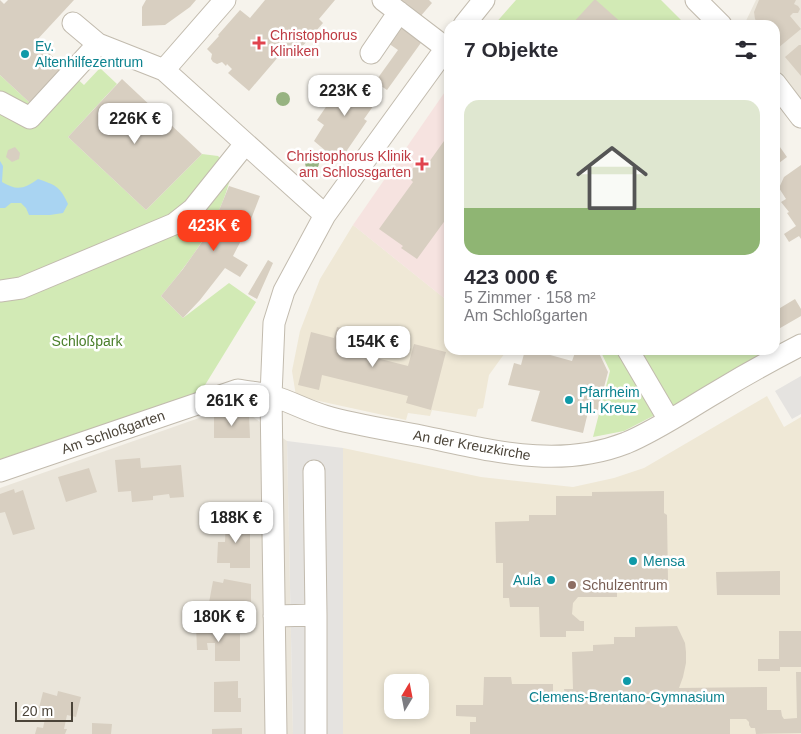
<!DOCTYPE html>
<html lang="de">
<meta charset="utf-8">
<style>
body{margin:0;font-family:Helvetica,sans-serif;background:#f2f2f3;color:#2b2b33;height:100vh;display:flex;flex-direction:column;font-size:19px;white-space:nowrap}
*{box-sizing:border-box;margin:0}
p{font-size:16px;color:#7c7c81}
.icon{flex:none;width:28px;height:28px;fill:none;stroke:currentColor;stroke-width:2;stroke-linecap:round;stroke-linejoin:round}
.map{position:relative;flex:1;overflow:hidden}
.drawer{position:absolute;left:444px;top:20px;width:336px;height:335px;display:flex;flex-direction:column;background:#fff;border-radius:15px;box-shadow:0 2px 8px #0003}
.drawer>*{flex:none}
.needle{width:32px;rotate:10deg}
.buttons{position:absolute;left:384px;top:674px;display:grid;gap:10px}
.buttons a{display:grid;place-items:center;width:45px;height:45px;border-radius:10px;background:#fff;box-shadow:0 2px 8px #0003;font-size:25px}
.scale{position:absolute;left:15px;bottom:12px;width:58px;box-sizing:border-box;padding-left:5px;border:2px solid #4b4439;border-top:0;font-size:14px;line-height:18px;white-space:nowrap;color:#4b4439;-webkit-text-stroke:4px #fff;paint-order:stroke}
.price{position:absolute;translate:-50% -42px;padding:0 11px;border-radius:10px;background:#fff;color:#222;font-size:16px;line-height:32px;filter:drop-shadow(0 1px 2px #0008)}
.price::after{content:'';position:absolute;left:50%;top:30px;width:15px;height:11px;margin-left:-8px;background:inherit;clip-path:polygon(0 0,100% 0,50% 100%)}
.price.active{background:#fc3f1d;color:#fff}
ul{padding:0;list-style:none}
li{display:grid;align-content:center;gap:10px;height:265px;padding:0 20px}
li+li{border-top:1px solid #e1e1e2}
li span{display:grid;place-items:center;height:155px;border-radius:15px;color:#555}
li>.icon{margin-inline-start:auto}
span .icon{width:90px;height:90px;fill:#fffc;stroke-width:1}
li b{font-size:21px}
h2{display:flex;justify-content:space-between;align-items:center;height:60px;padding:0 20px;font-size:21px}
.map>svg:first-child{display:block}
</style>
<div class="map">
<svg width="801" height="734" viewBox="0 0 801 734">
<rect width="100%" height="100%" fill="#f6f3ec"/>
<path fill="#eae5da" d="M756,0H801V116L775,80V25H744Z
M236,405L287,441L293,734H0V488Z"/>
<path fill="#efe8d6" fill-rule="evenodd" d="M353,225L449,302V350H507L489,375L483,408L478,409L476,417L432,410L430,416L408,413L406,420L296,396L292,371L300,331L320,279Z
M767,396L784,427L801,417V734H343V448L481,477L573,487L614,478L644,468ZM392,682H420V710H392Z"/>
<path fill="#f6e3e0" d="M449,86V302L353,225Z"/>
<path fill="#d2eab5" d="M516,0H661L686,25H494Z
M64,67L84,85L100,68L117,84L68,137L146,210L202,154L218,156L232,170C223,218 192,259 161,296L183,318L229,283L256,302L202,390L191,399L0,459V75L30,103Z
M600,350H759L761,354L686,399L624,431L593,437L610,371Z"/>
<path fill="#e5e3e0" d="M801,376V414L792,419L775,391Z
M287,441L343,448V734H293Z"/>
<path fill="#a9d4f2" d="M0,161L3,166L2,182C17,191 24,189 38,179C55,185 60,186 68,204L63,213L50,215H29L26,208L21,203H11L5,208H0Z"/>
<path fill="#d8cfc1" d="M0,0L4,4L8,0H74L36,41L64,67L30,103L0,75Z
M146,0H196L190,7L165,25L142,26V7Z
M265,0H335L319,19L323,23L293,57L285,49L249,91L228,73L232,69L227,64L226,66L222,62L217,64L213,62L211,59L212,54L207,49L219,36L218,35L240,10L250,18Z
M400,0H429L432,3L419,18Z
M594,0H596L624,25H571Z
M759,0H796L794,4L798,6L800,9L798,13H793L790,16L801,29L778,48L775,44V25H759L755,19L754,12Z
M401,24L423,40L387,90L375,82L398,50L388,43Z
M799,45H801V76L785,57Z
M347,76L363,87L366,83L372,87L375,91L377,97L376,102L364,119L367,121L339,162L314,141L324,125L317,120Z
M122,79L202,154L146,210L68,137Z
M449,134V215L417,259L401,248L403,246L379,229L413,182L409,178L408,175L420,159L423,158L429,162Z
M775,140L787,157L775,166Z
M15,147L20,153L19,159L12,162L6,157L8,150Z
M801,165V239L799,236L789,242L784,234L796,226L787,213L789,212L781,202L786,199L779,188L784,177Z
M229,186L260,196L248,227L233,256L248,265L240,277L225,268L200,300L183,318L161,296L183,269L202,242L220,208Z
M268,260L273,263L257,299L248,294Z
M795,299L801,309V316L775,331V311Z
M337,327L354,331L349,351L408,366L414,344L446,352L431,410L406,403L408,396L322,375L319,390L298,385L311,332L334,338Z
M525,350H532L572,361L576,350H588L599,353L608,372L598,410L589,408L583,433L531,421L540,391L508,385L514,363L521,365Z
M249,415L250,438H214V416Z
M140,458L141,468L181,465L184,497L170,498L169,494L153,496V500L132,502L131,491L118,492L115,460Z
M89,468L97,492L66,502L58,477Z
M14,489L15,493L23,490L35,529L13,535L5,512L0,513V494Z
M664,491V513L667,515L668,580L617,581V597H578L573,603L572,614L580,621H584V631H566V637H540L539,607H510L509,598H503V563H496L495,522L529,521V515H556V496H592V492Z
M226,517L250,518V568H230V563H217L218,542H225Z
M780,571V595H717L716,572Z
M224,579L251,584V614L208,608L213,581L223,583Z
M211,624V626H220V634H240V661H215V643H207L208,650H197L196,625Z
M677,626L685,643L686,652V663L683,677L679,688L767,687V710H781L782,716L784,719L797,718L796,672H801V733L756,734L755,728H751L749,725V722L746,719H730V734H470V722H476V717L456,716V705H483L484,677H511L512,684H553V695H565L564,689H573L572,652L593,651V645L614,644V637H635V627Z
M779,631H801V667H780V671H758V659H779Z
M238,681V698H241V712H214V682Z
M58,691L81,697L76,717L67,715L64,729H67L65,734H35L37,727L43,728L47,710L39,708L43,692L57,696Z
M92,723L112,724L111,734H92Z
M242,728V734H212V729Z"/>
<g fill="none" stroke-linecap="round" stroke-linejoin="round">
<g stroke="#c2bbae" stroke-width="23">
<path id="minor" d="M383,0L446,48
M696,0L721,25
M73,23L98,44L164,70L325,215
M464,25L484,0
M371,53L399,12
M164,70L225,0
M775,83L801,117
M0,102L30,118L98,44
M0,291L21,288L174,224L193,209L245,144
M628,350L669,420
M0,471L238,390C249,392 261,393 272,396C290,401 307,411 325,416C355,425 390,430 421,436C490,450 557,470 626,443C657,430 686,410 715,393C743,376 772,360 801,345
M274,616L316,615L314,471
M276,734L271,396L274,323L284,291L325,215L449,44
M316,734V615"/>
</g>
<use href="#minor" stroke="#fff" stroke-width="21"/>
</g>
<g fill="#97b381">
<circle cx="283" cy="99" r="7"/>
<circle cx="312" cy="163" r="7"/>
</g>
<g fill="#e0444e" stroke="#fff" stroke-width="2">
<path d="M256.5 35.5h5v5h5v5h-5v5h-5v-5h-5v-5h5z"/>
<path d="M419.5 156.5h5v5h5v5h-5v5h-5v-5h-5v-5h5z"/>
</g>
<g fill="#0f9aa8" stroke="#fff" stroke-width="2">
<circle cx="25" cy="54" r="5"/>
<circle cx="569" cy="400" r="5"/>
<circle cx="633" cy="561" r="5"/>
<circle cx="551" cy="580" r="5"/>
<circle cx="627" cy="681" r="5"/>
</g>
<circle fill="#8d6e63" stroke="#fff" stroke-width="2" cx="572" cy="585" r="5"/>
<g text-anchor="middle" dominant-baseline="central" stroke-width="5" stroke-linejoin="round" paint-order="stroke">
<g font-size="14" fill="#be3a42" stroke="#fff" text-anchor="start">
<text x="270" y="35">Christophorus<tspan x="270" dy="16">Kliniken</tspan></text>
<text x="411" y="156" text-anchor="end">Christophorus Klinik<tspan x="411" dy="16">am Schlossgarten</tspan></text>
</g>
<g font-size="14" fill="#0d838f" stroke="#fff" text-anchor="start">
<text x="35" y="46">Ev.<tspan x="35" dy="16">Altenhilfezentrum</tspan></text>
<text x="579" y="392">Pfarrheim<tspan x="579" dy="16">Hl. Kreuz</tspan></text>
<text x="643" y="561">Mensa</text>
<text x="541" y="580" text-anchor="end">Aula</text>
<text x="627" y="697" text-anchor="middle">Clemens-Brentano-Gymnasium</text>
</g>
<g font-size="14" fill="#4a7f2a" stroke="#fff">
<text x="87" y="341">Schloßpark</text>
</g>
<g font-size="14" fill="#4b4439" stroke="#fff">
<text transform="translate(113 432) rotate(-19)">Am Schloßgarten</text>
<text transform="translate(472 445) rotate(10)">An der Kreuzkirche</text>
</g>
<g font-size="14" fill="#785e54" stroke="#fff" text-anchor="start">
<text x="582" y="585">Schulzentrum</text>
</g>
</g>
</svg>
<div class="buttons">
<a><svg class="needle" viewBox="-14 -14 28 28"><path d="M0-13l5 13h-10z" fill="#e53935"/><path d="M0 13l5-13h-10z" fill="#7c7c81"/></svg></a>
</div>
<div class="scale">20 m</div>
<b class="price" style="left:345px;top:117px">223K €</b>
<b class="price" style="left:135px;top:145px">226K €</b>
<b class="price active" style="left:214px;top:252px">423K €</b>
<b class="price" style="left:373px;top:368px">154K €</b>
<b class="price" style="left:232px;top:427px">261K €</b>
<b class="price" style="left:236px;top:544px">188K €</b>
<b class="price" style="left:219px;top:643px">180K €</b>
<section class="drawer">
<h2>7 Objekte<svg class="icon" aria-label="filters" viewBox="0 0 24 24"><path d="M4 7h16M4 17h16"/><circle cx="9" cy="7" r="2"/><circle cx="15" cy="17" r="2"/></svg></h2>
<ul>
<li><span style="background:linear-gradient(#dfe7d0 70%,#8fb573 0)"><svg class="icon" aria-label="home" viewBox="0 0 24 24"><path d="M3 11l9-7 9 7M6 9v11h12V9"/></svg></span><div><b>423 000 €</b><p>5 Zimmer · 158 m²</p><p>Am Schloßgarten</p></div></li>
</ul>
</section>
</div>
